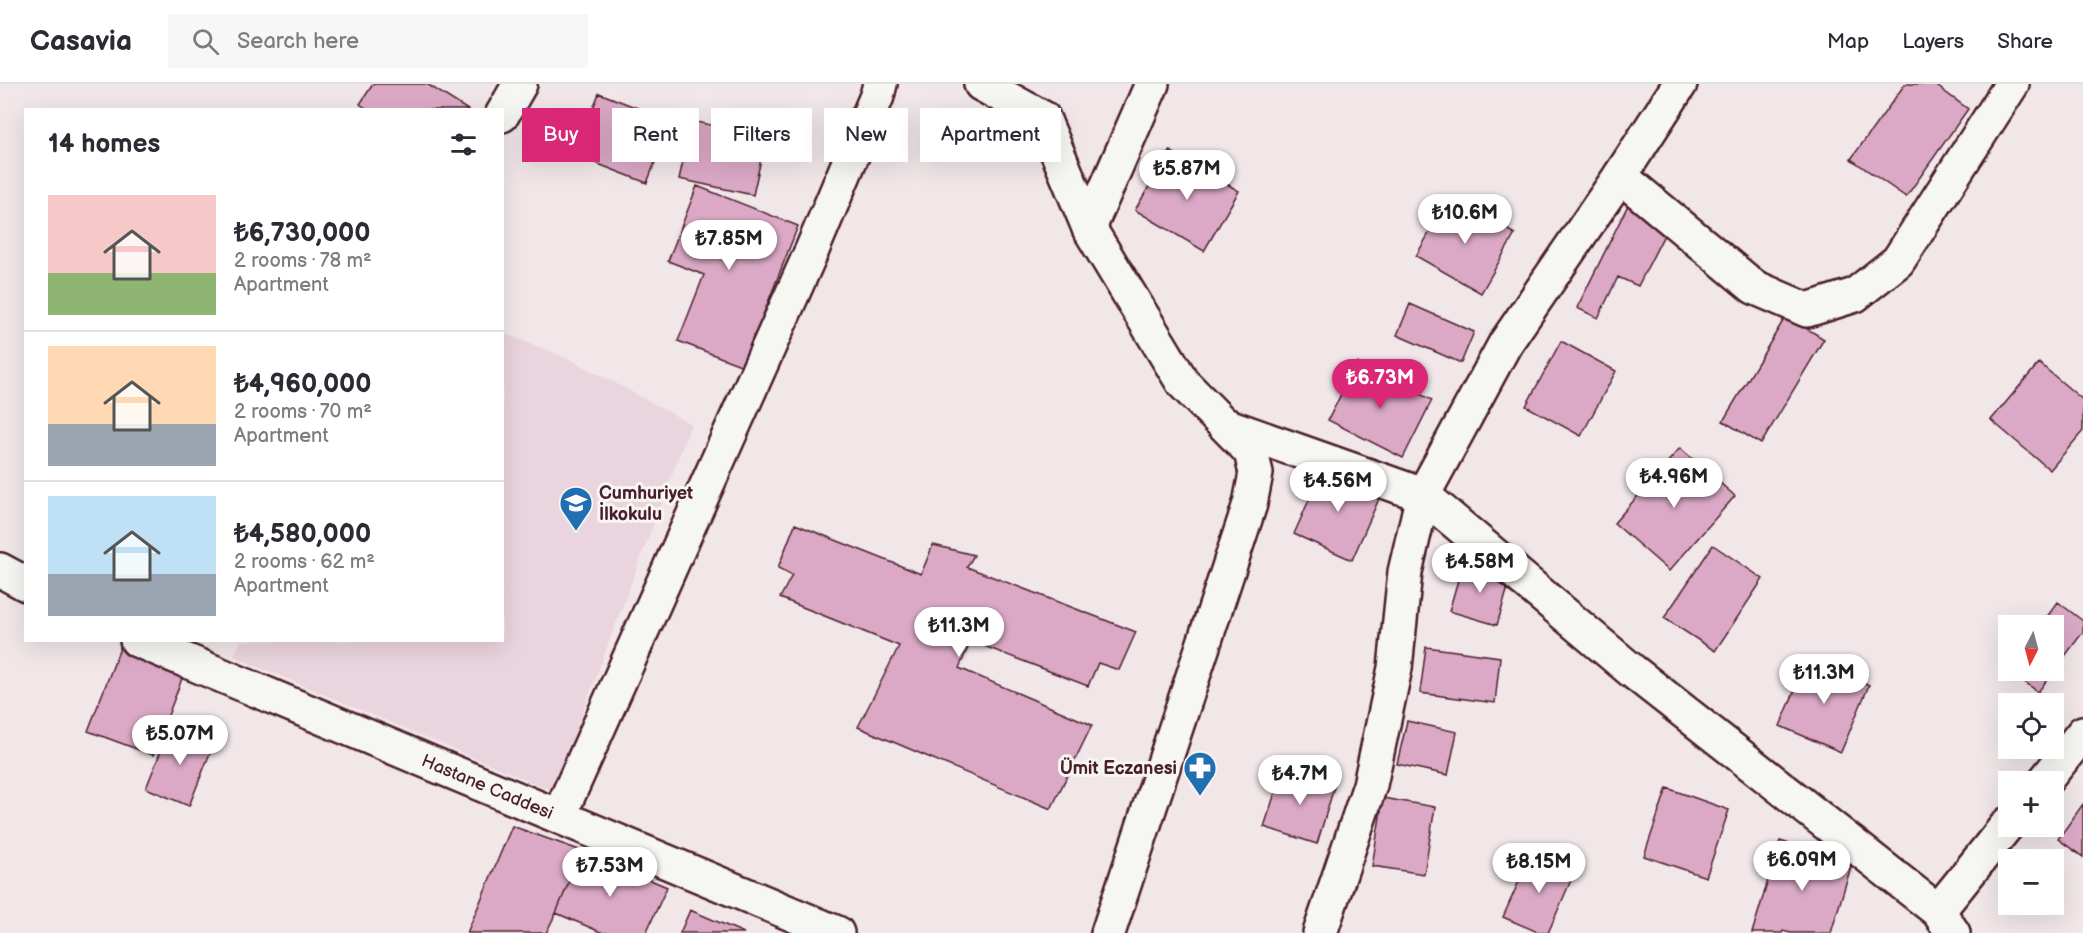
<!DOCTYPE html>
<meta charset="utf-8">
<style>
body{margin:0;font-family:"Balsamiq Sans",sans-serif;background:#f7f7f7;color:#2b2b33;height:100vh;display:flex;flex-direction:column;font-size:22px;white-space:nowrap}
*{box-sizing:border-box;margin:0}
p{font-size:20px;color:#7c7c81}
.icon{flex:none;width:33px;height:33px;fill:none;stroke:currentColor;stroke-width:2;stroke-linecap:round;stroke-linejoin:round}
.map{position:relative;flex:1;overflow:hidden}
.drawer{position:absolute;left:24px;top:24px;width:480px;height:534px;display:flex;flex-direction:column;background:#fff;border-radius:0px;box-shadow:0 6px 24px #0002}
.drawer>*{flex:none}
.hud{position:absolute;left:522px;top:24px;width:570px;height:54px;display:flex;gap:12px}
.needle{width:39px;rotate:186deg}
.buttons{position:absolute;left:1998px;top:531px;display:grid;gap:12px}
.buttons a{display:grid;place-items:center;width:66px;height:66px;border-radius:0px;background:#fff;box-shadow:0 6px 24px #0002;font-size:30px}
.price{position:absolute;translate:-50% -51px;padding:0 14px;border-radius:21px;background:#fff;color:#222;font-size:20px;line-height:39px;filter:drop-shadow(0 2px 3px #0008)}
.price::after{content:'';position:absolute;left:50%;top:36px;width:18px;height:14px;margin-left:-9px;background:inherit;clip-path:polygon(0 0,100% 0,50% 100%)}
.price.current{background:#db2777;color:#fff}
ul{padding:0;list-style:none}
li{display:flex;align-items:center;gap:18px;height:150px;padding:0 24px}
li+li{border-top:2px solid #e1e1e2}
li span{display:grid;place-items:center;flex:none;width:168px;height:120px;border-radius:0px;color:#555}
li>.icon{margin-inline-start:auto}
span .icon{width:72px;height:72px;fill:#fffc;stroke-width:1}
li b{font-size:26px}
h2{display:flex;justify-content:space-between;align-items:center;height:72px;padding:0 24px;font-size:26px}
.tag{padding:0 21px;border-radius:0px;background:#fff;box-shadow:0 6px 24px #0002;font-size:21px;line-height:54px}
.tag.current{background:#db2777;color:#fff}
header{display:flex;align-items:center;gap:36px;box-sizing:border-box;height:84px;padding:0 30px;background:#fff;border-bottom:2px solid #e1e1e2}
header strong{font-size:28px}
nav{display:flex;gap:33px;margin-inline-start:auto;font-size:21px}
.search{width:420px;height:54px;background:#f7f7f7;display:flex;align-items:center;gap:15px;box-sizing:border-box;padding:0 21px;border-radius:0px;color:#7c7c81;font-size:22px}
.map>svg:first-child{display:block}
</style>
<header>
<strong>Casavia</strong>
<div class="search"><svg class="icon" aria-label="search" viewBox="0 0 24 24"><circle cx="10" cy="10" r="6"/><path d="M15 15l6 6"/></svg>Search here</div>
<nav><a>Map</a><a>Layers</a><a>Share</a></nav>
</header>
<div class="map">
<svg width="2083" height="849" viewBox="0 0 2083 849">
<rect width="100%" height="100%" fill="#f1e7e9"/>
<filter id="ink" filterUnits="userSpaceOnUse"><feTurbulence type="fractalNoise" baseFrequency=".0167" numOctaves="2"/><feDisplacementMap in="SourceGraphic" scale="12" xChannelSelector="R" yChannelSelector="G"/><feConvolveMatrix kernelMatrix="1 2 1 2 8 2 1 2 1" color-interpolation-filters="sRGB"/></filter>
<g filter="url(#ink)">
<path fill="#ead4de" d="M503,249L572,276L691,340L553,707L233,572L241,557L502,556Z"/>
<path fill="#dba9c6" stroke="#4a1f2b" stroke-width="1.5" d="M373,0H427L468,26H369L360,20Z
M1905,0H1934L1968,25L1906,113L1851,75Z
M599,9L671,37L647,99L575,71Z
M692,37L766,53L753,111L679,95Z
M1170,67L1239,107L1204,167L1135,126Z
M697,102L798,142L743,282L678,257L704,191L668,177Z
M1450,113L1515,150L1481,209L1416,172Z
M1628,121L1669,141L1638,202L1618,193L1598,234L1577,224Z
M1410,220L1474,248L1461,279L1397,251Z
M1786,232L1824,255L1761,360L1723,337Z
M1561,257L1616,287L1581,352L1526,322Z
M1357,279L1432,316L1403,374L1328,336Z
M2039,279L2083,316V347L2050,386L1991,336Z
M1680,364L1735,412L1669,487L1614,439Z
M1324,382L1382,408L1352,476L1294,450Z
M795,440L921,490L933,461L974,471L967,483L1136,548L1119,586L1098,579L1088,602L971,557L959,584L1092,641L1051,725L858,643L899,562L780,514L792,491L778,484Z
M1713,461L1763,495L1715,567L1664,534Z
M1463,479L1511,493L1497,541L1449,527Z
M2058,518L2083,537V548L2038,608L2009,586H2054V542H2040Z
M122,559L186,584L153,671L88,647Z
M1426,563L1500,573L1495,619L1420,609Z
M1808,575L1869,601L1841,668L1780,642Z
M1407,637L1457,648L1448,691L1397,680Z
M171,642L214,659L189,722L146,704Z
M1283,684L1335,700L1317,760L1264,743Z
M1667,704L1729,726L1706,793L1644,772Z
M1383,714L1435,723L1424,790L1372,782Z
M2083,720V773L2058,755Z
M512,742L582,767L556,829L546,849H467Z
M1780,757L1852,779L1831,849H1791L1783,847L1782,849H1752Z
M582,767L667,803L646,849H603L556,829Z
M1532,768L1575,787L1548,849H1540L1503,833Z
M690,826L744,849H680Z"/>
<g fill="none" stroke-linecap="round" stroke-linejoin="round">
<g stroke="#4a1f2b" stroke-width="38">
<g id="minor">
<path d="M981,0L1043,34L1089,144L1183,299L1251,368L1256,389L1250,420L1108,849"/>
<path d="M502,31L520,0"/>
<path d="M1620,92L1754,203L1807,226L1855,211L1898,177L2012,0"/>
<path d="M1089,144L1152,0"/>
<path d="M1228,342L1423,411L1631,586L1938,827L1953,849"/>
<path d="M0,486L26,500"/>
<path id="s1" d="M137,556L837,849"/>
<path d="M2044,698L2083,649"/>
<path d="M559,732L812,166L877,12L880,0"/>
<path d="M1938,827L2008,740"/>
<path d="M1320,849L1370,701L1395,584L1405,488L1423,411L1505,260L1620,92L1680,0"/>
</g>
</g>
<use href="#minor" stroke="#f6f6f2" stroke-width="33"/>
</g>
</g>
<defs>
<g id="school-pin" transform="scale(1.725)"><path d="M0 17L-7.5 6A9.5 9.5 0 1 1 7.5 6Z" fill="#1f6fb2" stroke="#f6f6f2"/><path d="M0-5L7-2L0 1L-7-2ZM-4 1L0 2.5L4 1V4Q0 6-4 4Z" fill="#fff"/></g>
<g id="pharmacy-pin" transform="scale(1.725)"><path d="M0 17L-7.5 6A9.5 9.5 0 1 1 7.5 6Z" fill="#1f6fb2" stroke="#f6f6f2"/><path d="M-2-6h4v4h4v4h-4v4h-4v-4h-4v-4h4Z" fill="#fff"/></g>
</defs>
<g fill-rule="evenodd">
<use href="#school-pin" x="576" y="419"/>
<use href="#pharmacy-pin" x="1200" y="684"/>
</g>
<g text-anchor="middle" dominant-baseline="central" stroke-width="6" stroke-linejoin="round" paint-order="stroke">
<g font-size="18" font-weight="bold" fill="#4a1f2b" stroke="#f6f6f2" text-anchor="start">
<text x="599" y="409">Cumhuriyet<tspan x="599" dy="21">İlkokulu</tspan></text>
<text x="1177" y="684" text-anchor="end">Ümit Eczanesi</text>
</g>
<g font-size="18" fill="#4a1f2b" stroke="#f6f6f2">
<text stroke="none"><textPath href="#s1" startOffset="380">Hastane Caddesi</textPath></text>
</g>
</g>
</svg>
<div class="buttons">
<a><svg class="needle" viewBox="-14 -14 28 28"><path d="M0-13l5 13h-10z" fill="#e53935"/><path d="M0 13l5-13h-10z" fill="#7c7c81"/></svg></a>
<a><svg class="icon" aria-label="locate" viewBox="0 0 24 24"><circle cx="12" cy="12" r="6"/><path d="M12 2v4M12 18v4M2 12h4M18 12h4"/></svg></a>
<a>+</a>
<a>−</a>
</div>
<b class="price" style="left:1187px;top:117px">₺5.87M</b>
<b class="price" style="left:1465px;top:161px">₺10.6M</b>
<b class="price" style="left:729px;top:187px">₺7.85M</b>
<b class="price current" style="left:1380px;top:326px">₺6.73M</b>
<b class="price" style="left:1674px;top:425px">₺4.96M</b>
<b class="price" style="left:1338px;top:429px">₺4.56M</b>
<b class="price" style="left:1480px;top:510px">₺4.58M</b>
<b class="price" style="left:959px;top:574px">₺11.3M</b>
<b class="price" style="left:1824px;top:621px">₺11.3M</b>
<b class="price" style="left:180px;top:682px">₺5.07M</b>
<b class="price" style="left:1300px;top:722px">₺4.7M</b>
<b class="price" style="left:1802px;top:808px">₺6.09M</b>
<b class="price" style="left:1539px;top:810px">₺8.15M</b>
<b class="price" style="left:610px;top:814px">₺7.53M</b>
<div class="hud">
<a class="tag current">Buy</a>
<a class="tag">Rent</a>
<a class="tag">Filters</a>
<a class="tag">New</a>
<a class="tag">Apartment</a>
</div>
<section class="drawer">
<h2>14 homes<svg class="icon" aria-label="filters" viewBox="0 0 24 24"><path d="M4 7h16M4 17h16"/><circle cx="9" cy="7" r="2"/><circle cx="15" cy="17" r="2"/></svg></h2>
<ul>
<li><span style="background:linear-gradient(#f6c9c9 65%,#8fb573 0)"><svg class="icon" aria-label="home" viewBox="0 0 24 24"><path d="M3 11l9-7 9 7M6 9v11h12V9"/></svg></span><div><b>₺6,730,000</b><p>2 rooms · 78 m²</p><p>Apartment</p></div></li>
<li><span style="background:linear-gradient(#ffd9b3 65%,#9aa5b1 0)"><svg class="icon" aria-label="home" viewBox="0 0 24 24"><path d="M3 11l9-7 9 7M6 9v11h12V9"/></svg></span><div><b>₺4,960,000</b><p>2 rooms · 70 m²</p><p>Apartment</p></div></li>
<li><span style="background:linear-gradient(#bfe0f5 65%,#9aa5b1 0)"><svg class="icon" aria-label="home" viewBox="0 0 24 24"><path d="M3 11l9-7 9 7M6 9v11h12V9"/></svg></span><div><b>₺4,580,000</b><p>2 rooms · 62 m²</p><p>Apartment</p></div></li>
</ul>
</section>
</div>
